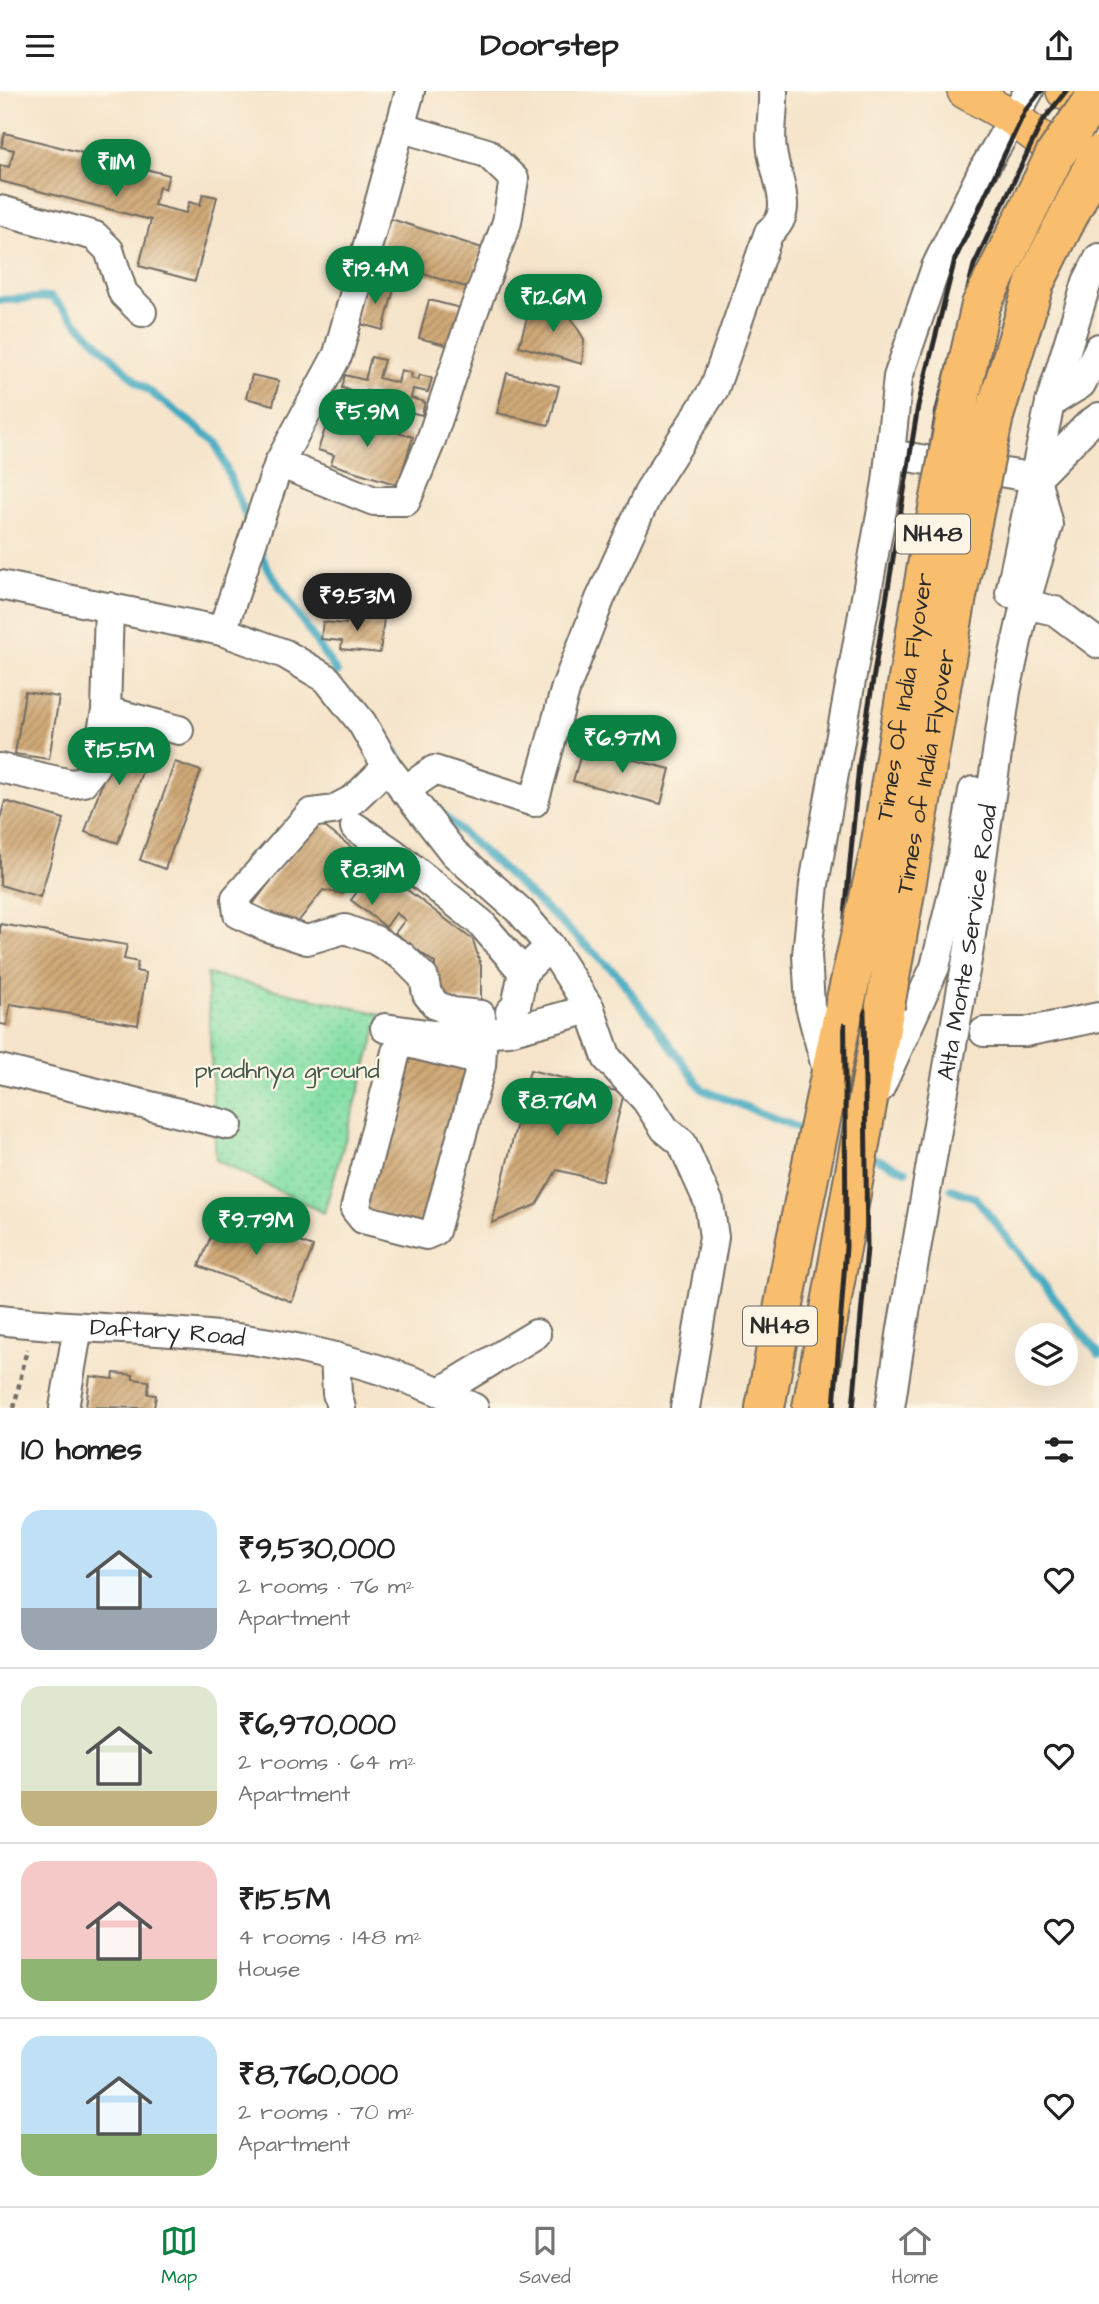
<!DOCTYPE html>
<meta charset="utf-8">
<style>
body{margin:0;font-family:"Architects Daughter",sans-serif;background:#f2f2f2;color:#222;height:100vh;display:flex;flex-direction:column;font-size:26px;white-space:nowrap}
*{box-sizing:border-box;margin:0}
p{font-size:23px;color:#767676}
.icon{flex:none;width:38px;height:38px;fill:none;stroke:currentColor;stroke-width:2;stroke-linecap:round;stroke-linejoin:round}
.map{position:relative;height:1317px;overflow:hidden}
.panel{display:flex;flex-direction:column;background:#fff;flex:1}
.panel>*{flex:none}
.tools{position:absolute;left:1015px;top:1232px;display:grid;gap:14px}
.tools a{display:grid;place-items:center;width:63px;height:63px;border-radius:50%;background:#fff;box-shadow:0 7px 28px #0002;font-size:35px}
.price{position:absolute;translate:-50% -60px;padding:0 16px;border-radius:24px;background:#0b8043;color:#fff;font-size:23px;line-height:46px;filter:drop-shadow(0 2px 4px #0008)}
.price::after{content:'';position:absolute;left:50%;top:42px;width:21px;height:16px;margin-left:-10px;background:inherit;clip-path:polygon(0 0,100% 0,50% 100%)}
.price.on{background:#222;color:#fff}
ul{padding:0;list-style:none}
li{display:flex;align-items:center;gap:21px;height:175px;padding:0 21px}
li+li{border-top:2px solid #e0e0e0}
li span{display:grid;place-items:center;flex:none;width:196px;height:140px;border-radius:21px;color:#555}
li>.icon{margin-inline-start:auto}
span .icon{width:84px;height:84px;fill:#fffc;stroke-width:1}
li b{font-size:30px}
h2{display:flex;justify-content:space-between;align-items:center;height:84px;padding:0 21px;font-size:30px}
header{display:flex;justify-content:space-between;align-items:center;height:91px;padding:0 21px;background:#fff;font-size:32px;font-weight:700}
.tabs{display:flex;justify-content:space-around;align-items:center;height:98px;border-top:2px solid #e0e0e0;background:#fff;font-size:19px;color:#767676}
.tabs a{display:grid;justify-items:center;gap:4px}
.tabs .on{color:#0b8043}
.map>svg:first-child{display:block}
</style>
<header><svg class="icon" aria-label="menu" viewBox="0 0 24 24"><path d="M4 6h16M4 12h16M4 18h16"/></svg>Doorstep<svg class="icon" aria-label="share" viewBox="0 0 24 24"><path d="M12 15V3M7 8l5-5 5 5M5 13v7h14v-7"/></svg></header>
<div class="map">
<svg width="1099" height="1317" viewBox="0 0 1099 1317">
<defs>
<pattern id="park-dots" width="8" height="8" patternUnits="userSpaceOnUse" patternTransform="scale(1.75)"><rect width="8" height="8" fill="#84dfa5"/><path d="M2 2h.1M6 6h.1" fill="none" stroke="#72c08e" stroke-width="1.8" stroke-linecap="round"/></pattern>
<pattern id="building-hatch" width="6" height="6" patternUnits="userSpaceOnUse" patternTransform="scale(1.75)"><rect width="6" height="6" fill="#d0a977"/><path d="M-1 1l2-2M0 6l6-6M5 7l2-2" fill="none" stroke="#a98a62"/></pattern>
</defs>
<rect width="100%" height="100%" fill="#fcf5e5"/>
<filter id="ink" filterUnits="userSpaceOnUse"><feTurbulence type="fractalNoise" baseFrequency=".0143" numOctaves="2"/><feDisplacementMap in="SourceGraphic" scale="14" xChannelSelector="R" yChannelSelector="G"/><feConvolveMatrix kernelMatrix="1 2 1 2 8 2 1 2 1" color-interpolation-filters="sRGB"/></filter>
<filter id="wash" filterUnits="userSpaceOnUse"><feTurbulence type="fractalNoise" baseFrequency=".00686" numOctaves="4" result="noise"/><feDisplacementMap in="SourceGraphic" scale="28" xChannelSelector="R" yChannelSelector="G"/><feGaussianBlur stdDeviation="1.57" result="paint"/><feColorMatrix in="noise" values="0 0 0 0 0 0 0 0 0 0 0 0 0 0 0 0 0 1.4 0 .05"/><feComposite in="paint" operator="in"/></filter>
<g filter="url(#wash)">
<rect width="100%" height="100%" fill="#f5e4ca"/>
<path fill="url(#park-dots)" stroke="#588568" stroke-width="2" d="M207,883L381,923L324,1122L216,1069Z"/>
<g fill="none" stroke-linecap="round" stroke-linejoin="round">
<path stroke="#41a9c1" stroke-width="8" d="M0,209L51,206L136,290L215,350L250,435
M259,457L266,475L337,582
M388,652L414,687
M430,712L617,883L703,999L809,1041
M867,1064L906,1080
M951,1098L976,1107L1099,1264"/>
</g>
<g id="blocks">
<path fill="url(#building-hatch)" d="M5,42L169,84L165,98L159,96L154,114L186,122L189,111L200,114L203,103L217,106L195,190L139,175L151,129L0,90V74L9,76L14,59L1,56Z
M391,128L482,157L469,197L378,169Z
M367,192L394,198L383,239L357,232Z
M429,209L464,218L454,256L419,247Z
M531,213L568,222L584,248L582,273L519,255Z
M371,266L384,269L379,287L398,292L401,279L412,282L411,287L418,289L420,284L432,287L428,301L413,298L411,307L425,311L422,324L405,320L406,314L374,306V302L366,300L365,303L342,297L345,284L365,289Z
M507,282L559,295L549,334L497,322Z
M252,284L279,290L273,314L246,307Z
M346,326L413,346L398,394L331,373L334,364L318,359L328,329L344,334Z
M347,522L384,526L380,562L341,558L342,550L321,548L323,531L346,533Z
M25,601L59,606L49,668L15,663Z
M120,640L152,651L118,752L85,741Z
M583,656L670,678L661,713L573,690Z
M175,671L201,680L165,778L140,769Z
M5,710L64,728L40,806L0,794V728Z
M317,730L473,849L481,875V909L436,908L435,872L395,842L405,829L396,822L386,836L351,809L361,796L353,790L343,803L323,799L290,841L253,813Z
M0,833L127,854L124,868L138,871L136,880L146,882L138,934L10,913L7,934L0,933Z
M406,959L473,979L432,1137L364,1119Z
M530,979L624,1002L602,1090L557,1079L536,1114L492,1132Z
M221,1120L313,1156L292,1211L199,1175Z
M114,1282L133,1284V1288L149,1290L148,1303L156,1304L154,1317L86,1316L90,1285L113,1288Z"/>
</g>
</g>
<g filter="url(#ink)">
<use href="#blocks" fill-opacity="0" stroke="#726c63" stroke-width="2"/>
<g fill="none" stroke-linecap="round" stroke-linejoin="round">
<g stroke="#726c63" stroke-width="32">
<g id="minor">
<path d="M410,0L338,263L279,372L222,540L285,563L327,588L362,632L387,676L454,762L521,821L550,855L590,918L607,967L646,1009L665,1038L682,1052L709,1112L714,1146L685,1317"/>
<path d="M0,119L95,145L109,159L123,202L142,221"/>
<path d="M1050,312L1081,293L1099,257"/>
<path d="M890,363L1036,387"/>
<path d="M279,372L374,410H406L430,352L473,222L507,131L514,88L487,62L399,36"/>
<path d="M1036,387L1088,334L1099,326"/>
<path d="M0,494L222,540"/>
<path d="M1010,502L1050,312L1087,191L1099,167"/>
<path d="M1025,513L1055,520L1099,553"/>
<path d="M106,620L179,639"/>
<path d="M387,676L354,708L333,719L311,722L236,807L238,823L267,836L307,849L345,838L375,849L402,865L424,887L427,903L436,914L452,921L481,924"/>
<path d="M0,677L71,693L83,691L95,675L106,620L109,516"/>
<path d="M404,700L434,679L534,711L566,596L600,508L650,398L714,298L769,141C797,122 775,86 772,60C769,41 774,20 773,0"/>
<path d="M355,736L392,761L481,832L523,881L550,855"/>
<path d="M510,921L516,915L523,881"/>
<path d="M385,937L433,944L509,940L590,918"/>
<path d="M984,941H1025L1099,926"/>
<path d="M481,970L404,951L396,961L355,1118L363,1128L426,1144L435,1140L481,975L483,941"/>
<path d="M0,978L228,1034"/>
<path d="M828,984L810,915L807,864L814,793L887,391L898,286L936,176L982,81L1029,0"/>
<path d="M880,997L935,876L962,765L973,700"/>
<path id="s1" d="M0,1229C81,1239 164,1237 245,1248C318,1258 409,1283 474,1317"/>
<path d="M335,1266L337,1302L341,1317"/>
<path d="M442,1300L536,1243"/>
<path d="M64,1317L78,1236"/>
<path id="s2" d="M890,1317L902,1238L969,857L1006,600L1025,513L1048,434L1036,387"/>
</g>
</g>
<g stroke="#726c63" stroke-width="38">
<path id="major" d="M965,0L1013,27L1081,78
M1064,0L1099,23"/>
</g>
<g stroke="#726c63" stroke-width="42">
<path id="highway" d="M765,1317L795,1154L845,913
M812,1317L885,915"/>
</g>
<path stroke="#726c63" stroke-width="4.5" stroke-dasharray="5 5" stroke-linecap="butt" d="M14,1317L27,1258"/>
<use href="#minor" stroke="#fff" stroke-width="28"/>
<use href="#major" stroke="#f9be6d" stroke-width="35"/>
<use href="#highway" stroke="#f9be6d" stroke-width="38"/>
<path stroke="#2b2b2b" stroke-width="5" d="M834,1317L846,1156L844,836L859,674L918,315L955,168L1025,20L1041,0
M853,1317L867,1157L863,837L878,677L937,319L974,174L1042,31L1066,0"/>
<g stroke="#726c63" stroke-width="42" stroke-linecap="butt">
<g id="highway-bridge">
<path id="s3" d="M845,913L879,763L926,480L955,329L981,214L1055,64L1099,0"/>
<path id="s4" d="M885,915L959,494L994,325L1035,191L1099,64"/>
</g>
</g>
<use href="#highway-bridge" stroke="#f9be6d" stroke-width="38"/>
</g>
</g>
<g text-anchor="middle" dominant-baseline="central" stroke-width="5" stroke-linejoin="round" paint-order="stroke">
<g fill="#fcf5e5" stroke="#6a6863" stroke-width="2">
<rect x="896" y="423.5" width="74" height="39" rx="5"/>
<rect x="743" y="1215.5" width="74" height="39" rx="5"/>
</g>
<g font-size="23" font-weight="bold" fill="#2b2b2b">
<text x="933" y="443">NH48</text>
<text x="780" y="1235">NH48</text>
</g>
<g font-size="24" fill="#2b2b2b" stroke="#fcf5e5">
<text stroke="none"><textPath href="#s3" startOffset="313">Times Of India Flyover</textPath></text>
<text stroke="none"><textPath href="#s4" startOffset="238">Times of India Flyover</textPath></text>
<text stroke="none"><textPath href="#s2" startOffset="472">Alta Monte Service Road</textPath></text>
<text stroke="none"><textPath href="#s1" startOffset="168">Daftary Road</textPath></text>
</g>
<g font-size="24" fill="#41584a" stroke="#fcf5e5">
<text x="287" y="980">pradhnya ground</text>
</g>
</g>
</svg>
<div class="tools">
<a><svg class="icon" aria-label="layers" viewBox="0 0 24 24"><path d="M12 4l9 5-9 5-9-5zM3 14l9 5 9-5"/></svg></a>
</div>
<b class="price" style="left:116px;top:108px">₹11M</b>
<b class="price" style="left:375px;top:215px">₹19.4M</b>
<b class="price" style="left:553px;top:243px">₹12.6M</b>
<b class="price" style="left:367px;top:358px">₹5.9M</b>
<b class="price on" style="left:357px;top:542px">₹9.53M</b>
<b class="price" style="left:622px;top:684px">₹6.97M</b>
<b class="price" style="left:119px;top:696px">₹15.5M</b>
<b class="price" style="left:372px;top:816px">₹8.31M</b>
<b class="price" style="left:557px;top:1047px">₹8.76M</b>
<b class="price" style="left:256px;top:1166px">₹9.79M</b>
</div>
<section class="panel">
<h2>10 homes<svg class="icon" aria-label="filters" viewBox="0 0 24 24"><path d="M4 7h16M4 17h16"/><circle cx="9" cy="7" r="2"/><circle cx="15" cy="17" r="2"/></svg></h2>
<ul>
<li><span style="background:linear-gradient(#bfe0f5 70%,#9aa5b1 0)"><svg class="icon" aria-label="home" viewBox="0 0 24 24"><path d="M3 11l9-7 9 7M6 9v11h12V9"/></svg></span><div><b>₹9,530,000</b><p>2 rooms · 76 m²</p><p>Apartment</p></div><svg class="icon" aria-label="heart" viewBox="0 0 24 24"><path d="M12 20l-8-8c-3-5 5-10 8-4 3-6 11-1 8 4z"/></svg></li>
<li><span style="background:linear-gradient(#dfe7d0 75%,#c2b280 0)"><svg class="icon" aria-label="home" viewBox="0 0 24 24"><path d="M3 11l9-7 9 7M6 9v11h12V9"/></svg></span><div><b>₹6,970,000</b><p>2 rooms · 64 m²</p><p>Apartment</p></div><svg class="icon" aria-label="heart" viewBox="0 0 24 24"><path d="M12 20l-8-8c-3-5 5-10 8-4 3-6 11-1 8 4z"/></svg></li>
<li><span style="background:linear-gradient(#f6c9c9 70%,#8fb573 0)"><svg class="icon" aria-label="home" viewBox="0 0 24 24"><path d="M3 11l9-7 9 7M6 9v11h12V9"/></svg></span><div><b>₹15.5M</b><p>4 rooms · 148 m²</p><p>House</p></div><svg class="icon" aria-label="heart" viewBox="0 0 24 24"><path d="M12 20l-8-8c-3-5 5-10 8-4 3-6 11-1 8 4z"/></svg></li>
<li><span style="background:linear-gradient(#bfe0f5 70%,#8fb573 0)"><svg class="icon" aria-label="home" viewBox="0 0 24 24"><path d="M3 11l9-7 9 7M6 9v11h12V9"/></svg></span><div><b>₹8,760,000</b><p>2 rooms · 70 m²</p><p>Apartment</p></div><svg class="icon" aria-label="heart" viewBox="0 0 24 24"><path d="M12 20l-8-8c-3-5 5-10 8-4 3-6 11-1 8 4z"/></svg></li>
</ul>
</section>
<nav class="tabs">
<a class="on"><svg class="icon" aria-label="map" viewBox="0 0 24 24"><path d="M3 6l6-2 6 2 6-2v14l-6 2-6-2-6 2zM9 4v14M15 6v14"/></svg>Map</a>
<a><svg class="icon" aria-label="saved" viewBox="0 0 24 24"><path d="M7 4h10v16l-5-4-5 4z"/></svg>Saved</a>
<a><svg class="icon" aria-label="home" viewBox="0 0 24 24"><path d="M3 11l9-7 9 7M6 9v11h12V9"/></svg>Home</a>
</nav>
